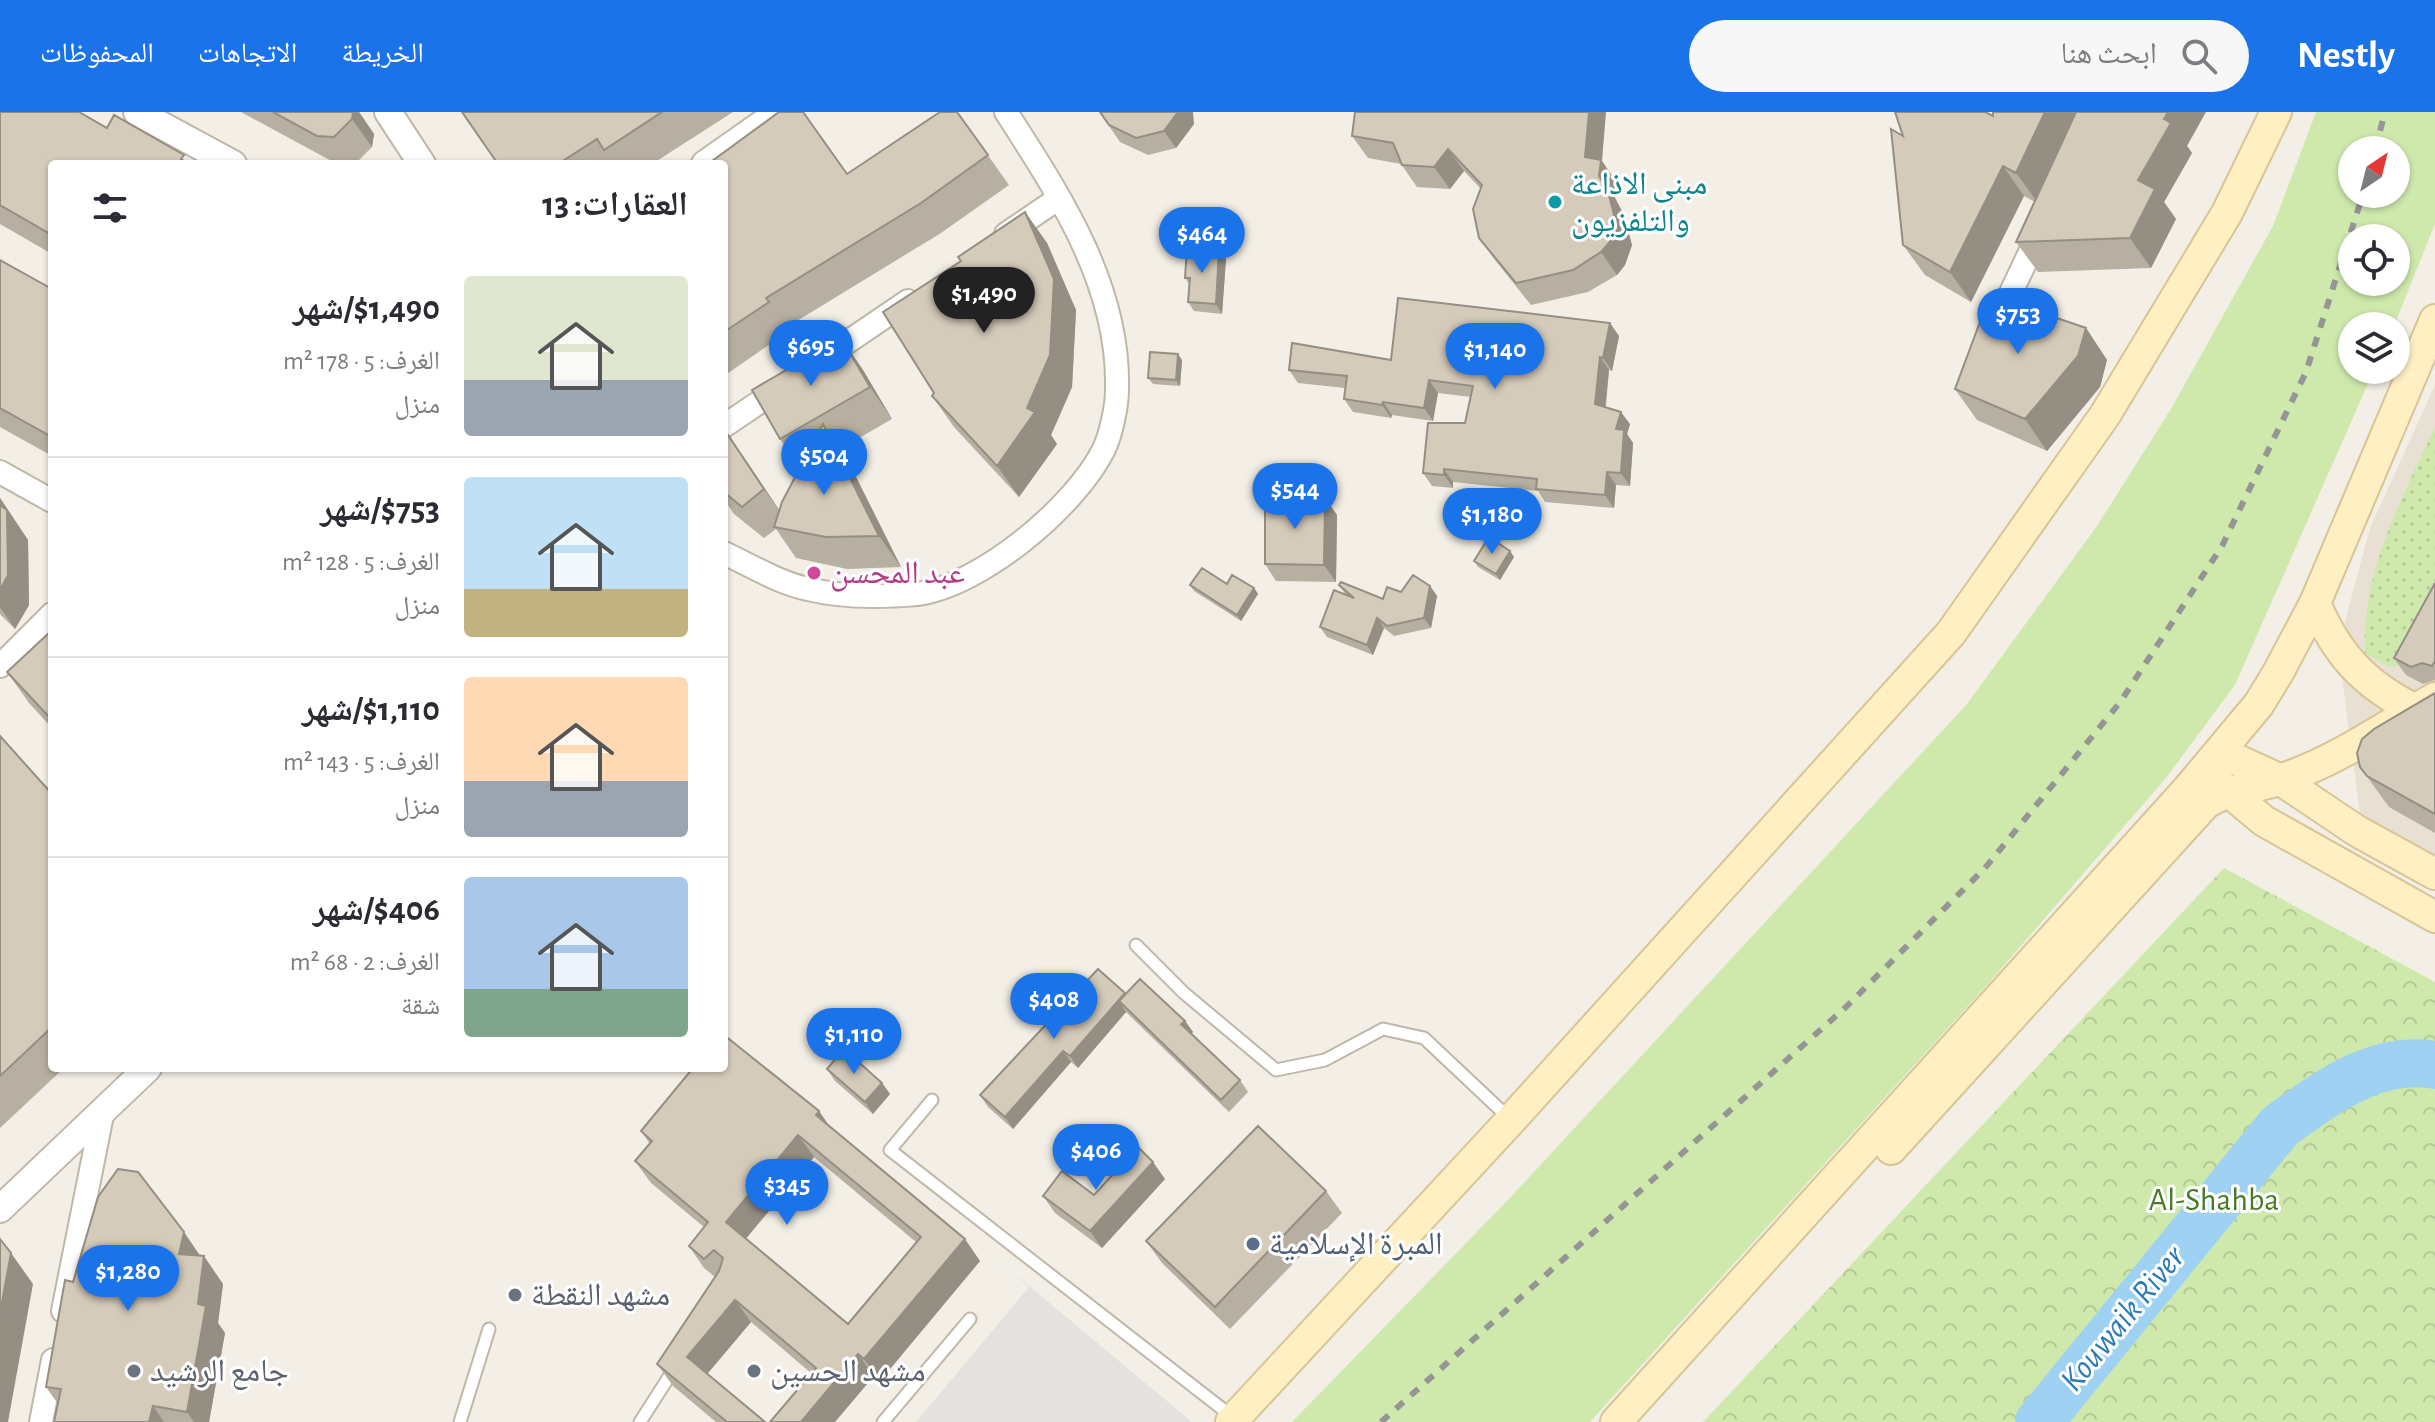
<!DOCTYPE html>
<html lang="ar">
<meta charset="utf-8">
<style>
body{margin:0;font-family:"Alegreya Sans","Noto Naskh Arabic",sans-serif;background:#f7f7f7;color:#2b2b33;direction:rtl;height:100vh;display:flex;flex-direction:column;font-size:30px;white-space:nowrap}
*{box-sizing:border-box;margin:0}
p{font-size:26px;color:#7c7c81}
.icon{flex:none;width:44px;height:44px;fill:none;stroke:currentColor;stroke-width:2;stroke-linecap:round;stroke-linejoin:round}
.map{position:relative;flex:1;overflow:hidden;direction:ltr}
.side{position:absolute;left:48px;top:48px;width:680px;height:912px;display:flex;flex-direction:column;background:#fff;border-radius:8px;box-shadow:0 2px 6px #0004;direction:rtl}
.side>*{flex:none}
.needle{width:52px;rotate:35deg}
.fabs{position:absolute;left:2338px;top:24px;display:grid;gap:16px}
.fabs a{display:grid;place-items:center;width:72px;height:72px;border-radius:50%;background:#fff;box-shadow:0 2px 6px #0004;font-size:40px}
.price{position:absolute;translate:-50% -68px;padding:0 18px;border-radius:28px;background:#1a73e8;color:#fff;font-size:26px;line-height:52px;filter:drop-shadow(0 2px 4px #0008)}
.price::after{content:'';position:absolute;left:50%;top:48px;width:24px;height:18px;margin-left:-12px;background:inherit;clip-path:polygon(0 0,100% 0,50% 100%)}
.price.current{background:#222;color:#fff}
ul{padding:0;list-style:none}
li{display:flex;align-items:center;gap:24px;height:200px;padding:0 40px}
li+li{border-top:2px solid #e1e1e2}
li span{display:grid;place-items:center;flex:none;width:224px;height:160px;border-radius:8px;color:#555}
li>.icon{margin-inline-start:auto}
span .icon{width:96px;height:96px;fill:#fffc;stroke-width:1}
li b{font-size:34px}
h2{display:flex;justify-content:space-between;align-items:center;height:96px;padding:0 40px;font-size:34px}
header{display:flex;align-items:center;gap:48px;box-sizing:border-box;height:112px;padding:0 40px;background:#1a73e8;color:#fff}
header strong{font-size:38px}
nav{display:flex;gap:44px;margin-inline-start:auto;font-size:28px}
.search{width:560px;height:72px;background:#f7f7f7;display:flex;align-items:center;gap:20px;box-sizing:border-box;padding:0 28px;border-radius:44px;color:#7c7c81;font-size:30px}
.map>svg:first-child{display:block}
</style>
<header>
<strong>Nestly</strong>
<div class="search"><svg class="icon" aria-label="search" viewBox="0 0 24 24"><circle cx="10" cy="10" r="6"/><path d="M15 15l6 6"/></svg>ابحث هنا</div>
<nav><a>الخريطة</a><a>الاتجاهات</a><a>المحفوظات</a></nav>
</header>
<div class="map">
<svg width="2435" height="1310" viewBox="0 0 2435 1310">
<defs>
<pattern id="forest-crowns" width="20" height="18" patternUnits="userSpaceOnUse" patternTransform="scale(2)"><rect width="20" height="18" fill="#cfe9ad"/><path d="M2 6a3 3 0 1 1 6 0M12 15a3 3 0 1 1 6 0" fill="none" stroke="#b3c995"/></pattern>
<pattern id="garden-dots" width="8" height="8" patternUnits="userSpaceOnUse" patternTransform="scale(2)"><rect width="8" height="8" fill="#cfe9ad"/><path d="M2 2h.1M6 6h.1" fill="none" stroke="#b3c995" stroke-width="1.8" stroke-linecap="round"/></pattern>
</defs>
<rect width="100%" height="100%" fill="#f3efe6"/>
<path fill="#e8e1d3" d="M2435,273V750L2361,710L2338,536L2370,416Z"/>
<path fill="#cfe9ad" fill-rule="evenodd" d="M2316,0H2435V112L2394,214H2352V258H2374L2235,573L2166,666L1987,873L1590,1310H1292L1507,1089L1967,592L2097,414L2171,297L2273,114ZM2352,38H2396V82H2352ZM2352,126H2396V170H2352Z"/>
<path fill="url(#forest-crowns)" d="M2224,756L2435,870V1310H1703Z"/>
<path fill="url(#garden-dots)" d="M2435,315V510L2413,550L2389,555L2365,541C2361,461 2402,386 2435,315Z"/>
<path fill="#e4e2de" d="M986,1138L1192,1310H916L1029,1175Z"/>
<g fill="none" stroke-linecap="round" stroke-linejoin="round">
<path stroke="#9fd1f3" stroke-width="48" d="M2039,1310L2280,1014C2325,982 2376,942 2435,953"/>
<g stroke="#bfb7a8" stroke-width="15">
<path id="service" d="M1136,833L1184,881L1276,958L1325,948L1383,917L1424,926L1510,1007
M932,988L890,1038L1234,1306
M460,1310L489,1217
M640,1310L674,1257
M883,1310L970,1207"/>
</g>
<g stroke="#bfb7a8" stroke-width="26">
<path id="minor" d="M1006,122L1059,86
M1998,208L2040,119
M821,248L908,189
M724,314L782,275
M0,360L52,389
M724,441C750,453 779,471 808,477C840,485 883,485 917,482C981,474 1076,394 1104,337C1111,322 1117,294 1117,278C1120,174 1060,84 1006,0
M0,554L52,502
M63,1199L103,998
M41,1310L53,1248"/>
</g>
<g stroke="#bfb7a8" stroke-width="30">
<path id="tertiary" d="M137,0L233,52
M388,0L422,52
M705,52L779,0
M0,1097L148,956"/>
</g>
<g stroke="#d8c596" stroke-width="34">
<path id="secondary" d="M2315,491C2336,542 2365,573 2414,597
M2220,640L2281,668L2357,719L2435,762
M2217,670L2264,709L2435,805
M1891,1037L2206,691C2230,676 2256,676 2282,667C2337,649 2385,614 2435,586
M1231,1310L1511,1008L1951,521L2105,303L2227,101L2276,0
M1616,1310L2188,677L2259,592L2279,559L2315,491L2435,208"/>
</g>
<use href="#service" stroke="#fff" stroke-width="11"/>
<use href="#minor" stroke="#fff" stroke-width="22"/>
<use href="#tertiary" stroke="#fff" stroke-width="26"/>
<use href="#secondary" stroke="#fff0c4" stroke-width="30"/>
<path stroke="#959595" stroke-width="6" stroke-dasharray="10 10" stroke-linecap="butt" d="M2375,38L2385,0
M1381,1310L1846,895L1985,756L2121,589L2222,434L2306,260L2363,82"/>
</g>
<path fill="#b7afa1" fill-rule="evenodd" d="M0,0L107,16L184,43L52,52V142L0,112Z
M241,0H359L374,22L372,35L355,52H337Z
M462,0H733L652,52H498Z
M957,0L1009,73L941,121L787,215L789,219L724,264V52L847,62Z
M1100,1L1194,12L1176,36L1148,43L1120,30Z
M1993,4L2187,34L2192,41L2164,90L2176,107L2151,156L2038,160L2016,130L2035,90L2024,84L1971,190L1925,163L1903,133V24Z
M1352,24L1602,49L1616,70L1615,86L1623,101L1632,133L1625,153L1617,163L1588,180L1531,193L1495,148L1479,126L1481,77L1464,59L1450,77L1417,75L1401,52L1368,46Z
M1025,100L1047,131L1076,198L1072,275L1051,323L1057,332L1019,385L954,315L932,284L934,281L961,149Z
M1226,147L1222,202L1194,199L1188,190L1189,172L1185,166Z
M0,148L52,177V344L0,315Z
M2086,216L2107,248L2100,275L2047,339L1977,308L1955,277Z
M1619,224L1612,259L1609,258L1606,295L1630,312L1627,322L1633,331L1630,374L1616,373L1614,396L1545,390L1538,379L1453,370V376L1432,374L1423,361L1465,311L1471,285L1438,281L1433,309L1392,303L1391,306L1353,300L1344,287L1345,276L1298,271L1289,258Z
M841,226L863,258L892,307L840,337L845,343L901,455L847,457L796,446L776,417L764,426L734,402L724,387V317L779,398L800,355L780,327Z
M1182,248L1180,274L1153,272L1148,266Z
M0,386L28,428L29,493L15,517L0,502Z
M1325,386L1337,403L1336,470L1276,469L1265,452Z
M1510,439L1514,445L1500,468L1478,455L1474,449Z
M2435,471V568L2423,572L2406,563L2394,546Z
M1227,472L1254,476L1258,482L1241,509L1194,479L1190,473Z
M1339,473L1383,487L1401,480L1430,474L1437,484L1431,516L1394,524L1384,516L1373,543L1327,525L1320,515L1346,483Z
M52,521V616L29,591L7,560Z
M2435,581V721L2389,695L2360,655Z
M0,624L52,682V956H64L0,1016Z
M1126,881L1185,909L1193,920L1191,922L1240,968L1248,980L1229,1000L1126,900L1078,956L1071,950L1013,1017L988,995L980,983Z
M827,957L882,971L890,982L873,1002L835,969Z
M819,999L829,1014L980,1149L880,1269L874,1264L811,1261L751,1210L707,1262L765,1310H716L673,1274L657,1252L715,1165L704,1156L689,1134L704,1115L651,1071L635,1049L650,1032L641,1019ZM814,1045L916,1130L848,1212L746,1127Z
M1165,1067L1102,1136L1055,1101L1043,1084L1094,1083Z
M1326,1079L1342,1101L1230,1217L1162,1151L1146,1129Z
M201,1144L223,1172L218,1211L225,1221L209,1310H54L58,1292L46,1275L73,1170Z"/>
<path fill="#958e83" d="M353,0H359L374,22L372,35L352,7Z
M1178,0H1193L1194,12L1176,36L1164,19Z
M1589,0H1606L1602,49L1616,70L1615,86L1623,101L1632,133L1625,153L1617,163L1601,140L1585,45Z
M2045,0H2081L2038,91L2016,61Z
M2168,0H2206L2187,34L2192,41L2164,90L2176,107L2151,156L2130,126L2138,68Z
M1448,37L1464,59L1450,77L1434,55Z
M2003,54L2024,84L1971,190L1950,160Z
M1025,100L1047,131L1076,198L1072,275L1051,323L1057,332L1019,385L997,354L1027,296Z
M1219,138L1226,147L1222,202L1216,192Z
M1610,211L1619,224L1612,259L1603,246Z
M2086,216L2107,248L2100,275L2047,339L2025,307Z
M841,226L863,258L892,307L870,275Z
M1178,242L1182,248L1180,274L1176,268Z
M1600,245L1609,258L1604,305L1595,292Z
M1429,268L1438,281L1433,309L1424,296Z
M1383,290L1392,303L1391,306L1382,293Z
M1621,300L1630,312L1627,322L1633,331L1630,374L1621,361L1616,317Z
M823,312L845,343L901,455L879,424Z
M724,317L743,344L786,408L764,377Z
M1444,357L1453,370V376L1444,363Z
M1607,360L1616,373L1614,396L1605,383Z
M0,386L28,428L29,493L15,517L0,495Z
M1325,386L1337,403L1336,470L1324,453Z
M1510,439L1514,445L1500,468L1496,462Z
M1430,474L1437,484L1431,516L1424,506Z
M1254,476L1258,482L1241,509L1237,503Z
M1377,506L1384,516L1373,543L1367,533Z
M1125,881L1119,889L1126,900L1078,956L1070,944Z
M1185,909L1193,920L1189,924L1181,912Z
M1063,939L1071,950L1013,1017L1005,1005Z
M882,971L890,982L873,1002L865,990Z
M819,999L834,1021L816,1003Z
M798,1023L814,1045L741,1132L726,1110Z
M1153,1050L1165,1067L1102,1136L1090,1119Z
M184,1120L203,1148L179,1142Z
M965,1127L980,1149L880,1269L864,1247Z
M11,1141L33,1172L8,1310H0V1201Z
M204,1144L223,1172L218,1211L225,1221L209,1310H194L187,1300Z
M735,1188L751,1210L703,1267L687,1245Z
M858,1242L874,1264L835,1310H801Z
M153,1294L164,1310H149Z"/>
<path fill="#d5cbbb" stroke="#958e83" stroke-width="2" fill-rule="evenodd" d="M0,0H79L107,16L114,3L184,43L181,47L189,52H52V123L0,93Z
M273,0H353L352,7L334,25L317,24Z
M462,0H662L604,38L597,27L558,52H498Z
M779,0H803L847,62L940,0H957L988,43L921,91L766,186L769,190L724,220V52H708Z
M1100,0H1178L1164,19L1136,26L1109,13Z
M1355,0H1589L1585,45L1601,48L1599,64L1608,79L1616,111L1609,131L1601,140L1573,158L1516,171L1479,126L1473,97L1482,73L1448,37L1434,55L1402,53L1393,31L1352,24Z
M1895,0H1985L1993,4V0H2045L2016,61L2003,54L1950,160L1903,133L1891,17L1903,24Z
M2076,0H2168L2164,7L2171,11L2138,68L2155,77L2130,126L2016,130Z
M1025,100L1054,167L1050,243L1027,296L1035,300L997,354L932,284L934,281L883,200L961,149L958,145Z
M1187,135L1219,138L1216,192L1188,190L1190,166H1185Z
M0,148L52,177V325L0,296Z
M1990,183L2086,216L2078,244L2025,307L1955,277Z
M1398,186L1610,211L1603,246L1600,245L1595,292L1621,300L1616,317L1624,318L1621,361L1607,360L1605,383L1536,377L1537,367L1444,357V363L1423,361L1428,311H1465L1473,274L1429,268L1424,296L1383,290L1382,293L1344,287L1347,264L1289,258L1292,231L1391,248Z
M841,226L870,275L780,327L752,278Z
M1150,240L1178,242L1176,268L1148,266Z
M823,312L879,424L826,425L774,415L782,390Z
M724,317L764,377L742,395L724,380Z
M1265,385L1325,386L1324,453L1265,452Z
M0,393L7,398L8,463L0,478Z
M1489,425L1510,439L1496,462L1474,449Z
M1202,456L1227,472L1232,463L1254,476L1237,503L1190,473Z
M1413,463L1430,474L1424,506L1387,514L1377,506L1367,533L1320,515L1334,478L1354,486L1339,473L1341,470L1383,487L1387,475L1401,480Z
M2435,471V549L2432,554L2422,551L2411,555L2394,546Z
M50,520L52,521V608L7,560Z
M2435,581V702L2367,664L2360,655L2357,641L2362,627L2374,617Z
M0,624L52,682V915L0,964Z
M1098,857L1125,881L1070,944L1063,939L1005,1005L980,983Z
M1140,867L1185,909L1181,912L1240,968L1221,988L1119,889Z
M724,923L819,999L816,1003L965,1127L864,1247L858,1242L801,1310H770L816,1256L735,1188L687,1245L765,1310H727L657,1252L719,1159L723,1146L714,1138L704,1147L689,1134L708,1110L635,1049L652,1029L641,1019L693,956H724ZM798,1023L921,1125L848,1212L726,1110Z
M844,937L882,971L865,990L827,957Z
M1258,1014L1326,1079L1215,1195L1146,1129Z
M1138,1035L1153,1050L1090,1119L1043,1084L1062,1059L1094,1083Z
M118,1057L138,1060L184,1120L179,1142L204,1144L198,1192L206,1194L187,1300L153,1294L149,1310H54L61,1277L46,1275L65,1168L73,1170L98,1085Z
M0,1127L11,1141L0,1201Z"/>
<circle fill="#0f9aa8" stroke="#fff" stroke-width="3" cx="1555" cy="90" r="8"/>
<circle fill="#d1479c" stroke="#fff" stroke-width="3" cx="814" cy="461" r="8"/>
<circle fill="#5c6f8a" stroke="#fff" stroke-width="3" cx="1253" cy="1132" r="8"/>
<g fill="#6b7280" stroke="#fff" stroke-width="3">
<circle cx="515" cy="1183" r="8"/>
<circle cx="134" cy="1259" r="8"/>
<circle cx="754" cy="1259" r="8"/>
</g>
<g text-anchor="middle" dominant-baseline="central" stroke-width="6" stroke-linejoin="round" paint-order="stroke">
<g font-size="32" fill="#0d838f" stroke="#fff" text-anchor="start">
<text x="1571" y="72">مبنى الاذاعة<tspan x="1571" dy="37">والتلفزيون</tspan></text>
</g>
<g font-size="32" fill="#b23c85" stroke="#fff" text-anchor="start">
<text x="830" y="461">عبد المحسن</text>
</g>
<g font-size="32" fill="#477a26" stroke="#fff">
<text x="2214" y="1088">Al-Shahba</text>
</g>
<g font-size="32" fill="#4e5e75" stroke="#fff" text-anchor="start">
<text x="1269" y="1132">المبرة الإسلامية</text>
</g>
<g font-size="32" fill="#5b616d" stroke="#fff" text-anchor="start">
<text x="531" y="1183">مشهد النقطة</text>
<text x="150" y="1259">جامع الرشيد</text>
<text x="770" y="1259">مشهد الحسين</text>
</g>
<g font-size="34" font-style="italic" fill="#2a7cb6" stroke="#fff">
<text transform="translate(2123 1207) rotate(-51)">Kouwaik River</text>
</g>
</g>
</svg>
<div class="fabs">
<a><svg class="needle" viewBox="-14 -14 28 28"><path d="M0-13l5 13h-10z" fill="#e53935"/><path d="M0 13l5-13h-10z" fill="#7c7c81"/></svg></a>
<a><svg class="icon" aria-label="locate" viewBox="0 0 24 24"><circle cx="12" cy="12" r="6"/><path d="M12 2v4M12 18v4M2 12h4M18 12h4"/></svg></a>
<a><svg class="icon" aria-label="layers" viewBox="0 0 24 24"><path d="M12 4l9 5-9 5-9-5zM3 14l9 5 9-5"/></svg></a>
</div>
<b class="price" style="left:1202px;top:163px">$464</b>
<b class="price current" style="left:984px;top:223px">$1,490</b>
<b class="price" style="left:2018px;top:244px">$753</b>
<b class="price" style="left:811px;top:276px">$695</b>
<b class="price" style="left:1495px;top:279px">$1,140</b>
<b class="price" style="left:824px;top:385px">$504</b>
<b class="price" style="left:1295px;top:419px">$544</b>
<b class="price" style="left:1492px;top:444px">$1,180</b>
<b class="price" style="left:1054px;top:929px">$408</b>
<b class="price" style="left:854px;top:964px">$1,110</b>
<b class="price" style="left:1096px;top:1080px">$406</b>
<b class="price" style="left:787px;top:1115px">$345</b>
<b class="price" style="left:128px;top:1201px">$1,280</b>
<section class="side">
<h2>العقارات: 13<svg class="icon" aria-label="filters" viewBox="0 0 24 24"><path d="M4 7h16M4 17h16"/><circle cx="9" cy="7" r="2"/><circle cx="15" cy="17" r="2"/></svg></h2>
<ul>
<li><span style="background:linear-gradient(#dfe7d0 65%,#9aa5b1 0)"><svg class="icon" aria-label="home" viewBox="0 0 24 24"><path d="M3 11l9-7 9 7M6 9v11h12V9"/></svg></span><div><b>$1,490/شهر</b><p>الغرف: 5 · 178 m²</p><p>منزل</p></div></li>
<li><span style="background:linear-gradient(#bfe0f5 70%,#c2b280 0)"><svg class="icon" aria-label="home" viewBox="0 0 24 24"><path d="M3 11l9-7 9 7M6 9v11h12V9"/></svg></span><div><b>$753/شهر</b><p>الغرف: 5 · 128 m²</p><p>منزل</p></div></li>
<li><span style="background:linear-gradient(#ffd9b3 65%,#9aa5b1 0)"><svg class="icon" aria-label="home" viewBox="0 0 24 24"><path d="M3 11l9-7 9 7M6 9v11h12V9"/></svg></span><div><b>$1,110/شهر</b><p>الغرف: 5 · 143 m²</p><p>منزل</p></div></li>
<li><span style="background:linear-gradient(#a9c7e8 70%,#7fa58c 0)"><svg class="icon" aria-label="home" viewBox="0 0 24 24"><path d="M3 11l9-7 9 7M6 9v11h12V9"/></svg></span><div><b>$406/شهر</b><p>الغرف: 2 · 68 m²</p><p>شقة</p></div></li>
</ul>
</section>
</div>
